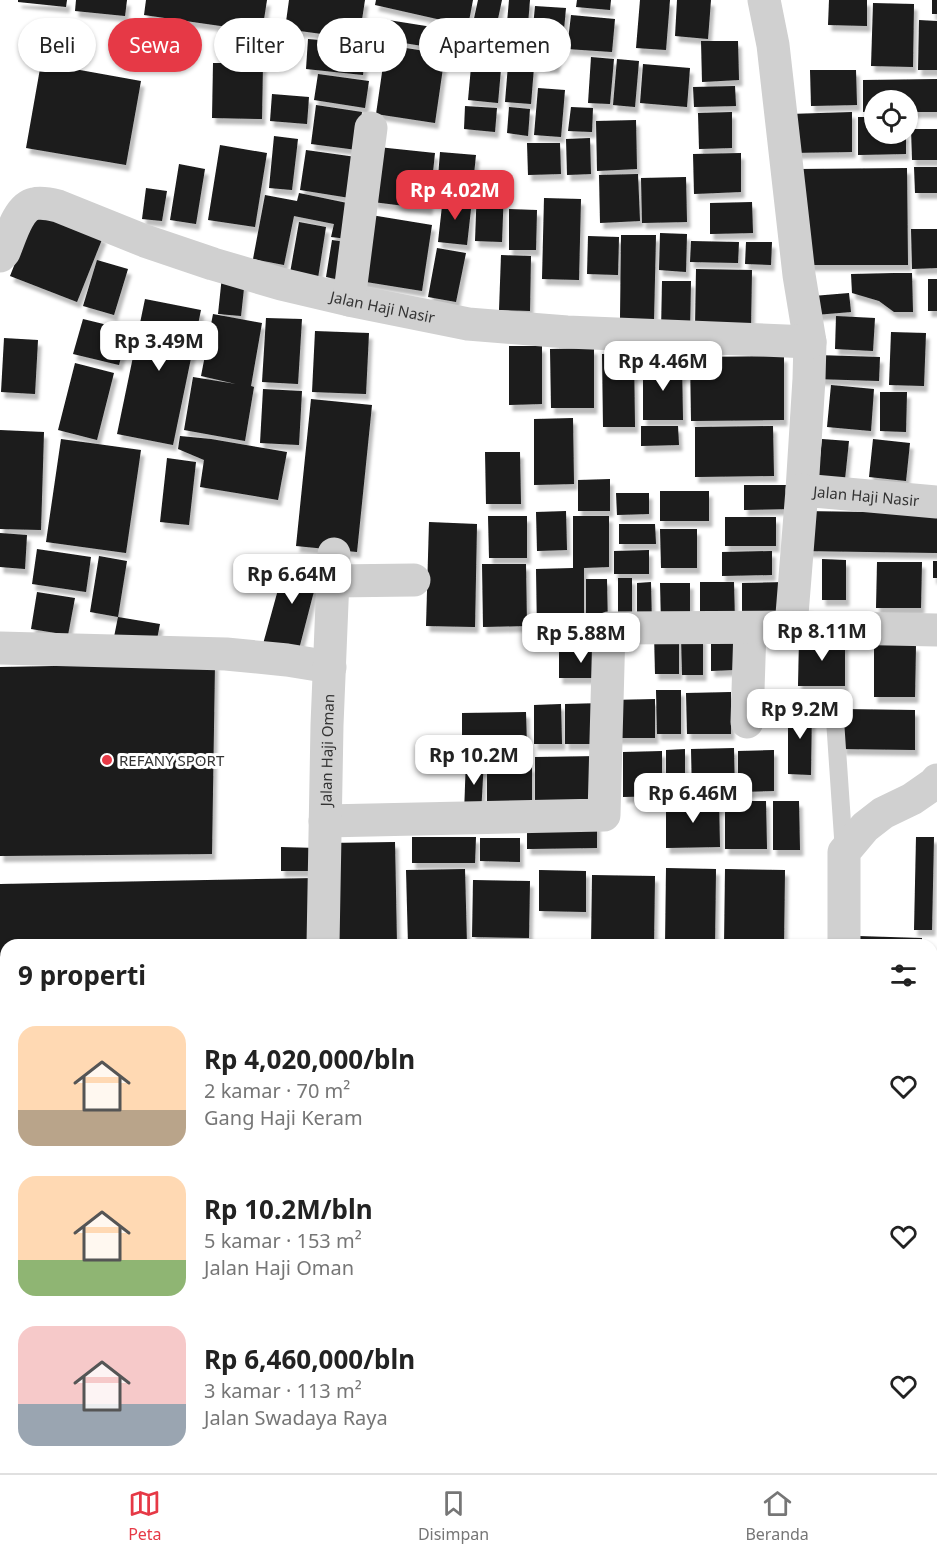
<!DOCTYPE html>
<html lang="id">
<meta charset="utf-8">
<style>
body{margin:0;font-family:"Noto Sans",sans-serif;background:#f2f2f2;color:#222;height:100vh;display:flex;flex-direction:column;font-size:22px;white-space:nowrap}
*{box-sizing:border-box;margin:0}
p{font-size:20px;color:#767676}
.icon{flex:none;width:33px;height:33px;fill:none;stroke:currentColor;stroke-width:2;stroke-linecap:round;stroke-linejoin:round}
.map{position:relative;flex:1;overflow:hidden}
.details{position:absolute;left:0px;top:939px;width:938px;height:534px;display:flex;flex-direction:column;background:#fff;border-radius:18px 18px 0 0;box-shadow:0 2px 4px #0004}
.details>*{flex:none}
.guide{position:absolute;left:18px;top:18px;width:600px;height:54px;display:flex;gap:12px}
.tools{position:absolute;left:864px;top:90px;display:grid;gap:12px}
.tools a{display:grid;place-items:center;width:54px;height:54px;border-radius:50%;background:#fff;box-shadow:0 2px 4px #0004;font-size:30px}
.price{position:absolute;translate:-50% -51px;padding:0 14px;border-radius:12px;background:#fff;color:#222;font-size:20px;line-height:39px;filter:drop-shadow(0 2px 3px #0008)}
.price::after{content:'';position:absolute;left:50%;top:36px;width:18px;height:14px;margin-left:-9px;background:inherit;clip-path:polygon(0 0,100% 0,50% 100%)}
.price.current{background:#e63946;color:#fff}
ul{padding:0;list-style:none}
li{display:flex;align-items:center;gap:18px;height:150px;padding:0 18px}
li span{display:grid;place-items:center;flex:none;width:168px;height:120px;border-radius:18px;color:#555}
li>.icon{margin-inline-start:auto}
span .icon{width:72px;height:72px;fill:#fffc;stroke-width:1}
li b{font-size:26px}
h2{display:flex;justify-content:space-between;align-items:center;height:72px;padding:0 18px;font-size:26px}
.pill{padding:0 21px;border-radius:27px;background:#fff;box-shadow:0 2px 4px #0004;font-size:21px;line-height:54px}
.pill.current{background:#e63946;color:#fff}
.menu{display:flex;justify-content:space-around;align-items:center;height:84px;border-top:2px solid #e0e0e0;background:#fff;font-size:16px;color:#767676}
.menu a{display:grid;justify-items:center;gap:3px}
.menu .current{color:#e63946}
.map>svg:first-child{display:block}
</style>
<div class="map">
<svg width="937" height="1473" viewBox="0 0 937 1473">
<defs>
<filter id="shadow"><feDropShadow dx="3.5" dy="6" stdDeviation="1.5" flood-color="#0004"/></filter>
</defs>
<rect width="100%" height="100%" fill="#fff"/>
<path fill="#1a1a1a" filter="url(#shadow)" d="M18,0H67L66,7L18,2Z
M76,0H127L125,16L75,11Z
M146,0H267L262,32L144,15Z
M289,0H365L359,39L285,29Z
M376,0H473L468,26L375,5Z
M478,0H502L496,28L473,23Z
M509,0H530L527,36L506,34Z
M577,0H611L610,10L576,7Z
M640,0H670L666,50L636,48Z
M677,0H711L708,39L675,36Z
M829,0H867V26L828,25Z
M932,0H937V14H932Z
M873,3L914,4L913,67L871,66Z
M535,6L566,8L563,40L532,38Z
M571,15L615,19L612,52L567,49Z
M382,19L470,33L466,53L379,39Z
M919,20L937,21V70H918Z
M501,37L528,39L526,60L500,57Z
M308,39L366,44L363,75L306,69Z
M701,41H738L739,80L702,82Z
M533,42L559,44L556,68L531,65Z
M386,45L445,54L435,123L376,114Z
M591,57L614,59L610,104L588,103Z
M617,59L639,61L635,107L613,105Z
M41,63L141,81L126,165L26,148Z
M213,63H263L262,119L212,118Z
M643,64L690,68L687,107L640,103Z
M508,65L534,67L531,104L505,102Z
M471,67L501,69L498,103L468,100Z
M810,70H856L857,105L811,106Z
M318,74L369,81L365,108L314,100Z
M937,79V112H908V100H874V112H863V80Z
M735,86L736,106L694,107L693,87Z
M538,88L565,90L561,137L534,135Z
M272,94L309,97L307,124L270,121Z
M316,105L362,112L357,150L311,144Z
M465,106L497,108L495,132L464,129Z
M509,107L530,109L528,136L507,133Z
M571,107L593,108L592,132L568,131Z
M732,112V148L699,149L698,113Z
M852,112V152L789,153V114Z
M858,117H874V134H906V154L858,155Z
M636,120L637,169L597,171L596,121Z
M911,129H937V160H912Z
M274,136L298,139L292,190L269,188Z
M590,138L591,174L567,175L566,139Z
M527,143H560L561,174L528,175Z
M220,145L267,153L255,227L208,220Z
M378,147L435,153L429,209L373,202Z
M306,150L356,157L350,198L300,190Z
M440,152L476,155L472,193L437,190Z
M741,153V192L694,194L693,154Z
M179,164L205,169L196,224L170,220Z
M914,167H937V193H915Z
M907,168L908,265H800L799,169Z
M638,174L640,221L600,223L599,175Z
M686,177L687,222L642,223L641,178Z
M477,187L504,188L502,242L475,241Z
M146,188L167,191L162,221L142,219Z
M299,193L352,204L348,239L331,237L334,224L294,216L284,265L253,259L265,195L297,201Z
M443,197L472,200L467,245L438,242Z
M544,198L581,199L579,280L542,279Z
M752,202L753,233L710,234V203Z
M509,209L537,210L536,250H509Z
M36,211L103,237L77,302L10,276Z
M371,215L432,225L422,291L360,281Z
M299,222L326,227L318,278L290,273Z
M911,229H937V268L912,269Z
M660,233L687,234L686,272L659,270Z
M621,235H656L654,320L620,319Z
M588,236L619,237L618,275L587,274Z
M332,240L352,243L345,281L326,277Z
M691,241L739,242L738,263L690,262Z
M746,242H772L771,265L745,264Z
M437,248L466,253L456,302L428,297Z
M501,255L531,256L530,311L499,310Z
M97,260L128,269L114,315L83,306Z
M696,269L752,270L751,328L695,327Z
M894,273H912L913,312H894L879,301L852,293L851,274Z
M222,276L245,279L241,316L218,314Z
M928,279H937V311H928Z
M662,281H691L690,332L661,331Z
M849,293L851,312L815,315L813,296Z
M145,299L201,310L173,445L117,434Z
M213,314L262,323L251,386L254,387L245,441L184,430L193,377L236,384L201,376Z
M836,316L875,318L873,351L835,349Z
M266,318L302,319L298,384L262,382Z
M83,319L128,330L119,365L73,354Z
M315,331L369,333L366,394L312,392Z
M891,332L926,333L924,386L889,385Z
M4,338L38,340L35,394L1,392Z
M509,346H542V404L509,405Z
M594,348V408H551L550,349Z
M602,354H634L635,427H603Z
M817,355L880,357L879,381L816,379Z
M784,356V420L691,421L690,357Z
M75,363L114,373L97,440L58,430Z
M643,363H682L683,420H643Z
M831,385L874,389L871,431L827,427Z
M263,389L302,391L299,445L260,443Z
M880,392H907L906,432L880,431Z
M311,399L372,405L357,552L296,546Z
M573,418L574,484L534,485V419Z
M641,426H678L679,445L641,446Z
M773,426L774,476L695,477V427Z
M0,430L44,432L41,530L0,529Z
M180,436L211,439L287,452L278,500L200,487L204,460L178,449Z
M61,439L141,450L126,553L46,542Z
M822,439L849,441L845,479L818,476Z
M873,439L910,443L906,481L869,477Z
M485,452H520L521,504H486Z
M167,458L196,462L189,525L160,522Z
M610,479V511H578V480Z
M744,485H792L793,509L744,510Z
M660,491H709V521H660Z
M616,493H649V514L617,515Z
M566,511L567,550L537,551L536,512Z
M804,511L937,513V553L803,551Z
M488,516H527V558H489Z
M573,516H609V567L584,568V633H537L536,569L573,568Z
M725,517H776V546H725Z
M429,522L477,524L475,627L426,626Z
M619,524H655L656,544H619Z
M660,529H697V568H661Z
M0,533L27,535L25,569L0,567Z
M37,549L91,557L86,592L32,584Z
M649,550V574H614V551Z
M772,551V575L722,576V552Z
M99,556L127,561L118,617L90,612Z
M287,557L322,567L313,595L298,653L263,644Z
M822,559L846,560V600H822Z
M933,561H937V578H933Z
M877,562H922L921,608H876Z
M482,564H526L527,626L483,627Z
M618,578H632V626H618Z
M586,579H607L608,631L586,632Z
M651,582L652,626H637V583Z
M700,582H734L735,623H700Z
M785,582V623L742,624V583Z
M660,583H690V624H661Z
M37,592L75,598L68,635L31,629Z
M118,617L160,624L155,649L113,642Z
M711,631H733L734,670L711,671Z
M654,634H679V674H655Z
M681,637H703V675H682Z
M799,638H845V686H798Z
M874,644L916,645L915,697H874Z
M559,650H603L604,678H559Z
M215,663L212,854L0,856V667Z
M656,690H681V734H657Z
M731,692V734H687L686,693Z
M655,699V738H612L611,700Z
M602,703V744H565V704Z
M561,704L562,744H534V705Z
M788,705H812L811,775L788,774Z
M843,709L915,710V750L842,749Z
M526,712L527,747L462,748V713Z
M734,748L735,795H692L691,749Z
M685,749V794H666V750Z
M774,750V791L738,792V751Z
M662,751V796L623,797V752Z
M599,756L600,801L535,802V757Z
M466,758L484,759L481,814H464Z
M487,766H532V806H487Z
M719,799L720,847L666,848V800Z
M725,801H766L767,849H725Z
M773,801H799L800,850H773Z
M527,820H597V848L527,849Z
M412,837H476L475,863H412Z
M916,837H934L932,930H914Z
M480,838H520V862L480,861Z
M395,842L397,945H330L327,843Z
M281,847L318,848V871H281Z
M666,868L716,869L715,945H665Z
M465,869L467,945H408L406,870Z
M725,869L785,870L784,945H724Z
M539,870L586,871V912L539,911Z
M592,875L655,876L654,945H591Z
M315,878L316,945H6V981H0V884Z
M473,880L530,881L529,938L472,937Z
M858,936L922,938V945H858Z
M0,1052H6V1137H0Z
M932,1099L937,1100V1134L932,1133Z
M0,1143H6V1223H0Z
M932,1247H937V1290H932Z
M0,1292H6V1379H0Z
M937,1376V1414H932V1377Z
M0,1387H6V1467H121V1473H0Z
M134,1467H214L215,1473H134Z
M224,1467H361V1473H225Z
M440,1467H501V1470H440Z"/>
<g fill="none" stroke-linecap="round" stroke-linejoin="round">
<path stroke="#d0d0d0" stroke-width="18" d="M834,705L844,852"/>
<g stroke="#d0d0d0" stroke-width="33">
<path id="s1" d="M764,0L773,45L799,275L810,342L809,379L802,490L937,502"/>
<path id="s2" d="M0,256L4,252C10,238 18,207 34,204C41,202 50,204 58,206L145,241L213,264L281,284L349,300L468,324L567,332L810,342"/>
<path d="M349,300L371,128"/>
<path d="M333,581L414,580"/>
<path d="M791,627L802,490"/>
<path d="M0,648L226,654L287,660L330,667"/>
<path d="M747,722L750,628"/>
<path d="M325,821L604,815L609,628L791,627L937,630"/>
<path id="s3" d="M323,945L327,725L334,554"/>
<path d="M844,945V852L865,827L883,813L912,799L935,783L937,780"/>
<path d="M0,998L6,997"/>
<path d="M0,1258H6"/>
<path d="M563,1467V1473"/>
<path d="M912,1471L937,1472"/>
</g>
</g>
<circle fill="#e63946" stroke="#fff" stroke-width="2" cx="107" cy="760" r="6"/>
<g text-anchor="middle" dominant-baseline="central" stroke-width="6" stroke-linejoin="round" paint-order="stroke">
<g font-size="15" fill="#333" stroke="#fff">
<text stroke="none"><textPath href="#s2" startOffset="429">Jalan Haji Nasir</textPath></text>
<text stroke="none"><textPath href="#s1" startOffset="558">Jalan Haji Nasir</textPath></text>
<text stroke="none"><textPath href="#s3" startOffset="195">Jalan Haji Oman</textPath></text>
</g>
<g font-size="15" fill="#333" stroke="#fff" text-anchor="start">
<text x="119" y="760">REFANY SPORT</text>
</g>
</g>
</svg>
<div class="tools">
<a><svg class="icon" aria-label="locate" viewBox="0 0 24 24"><circle cx="12" cy="12" r="6"/><path d="M12 2v4M12 18v4M2 12h4M18 12h4"/></svg></a>
</div>
<b class="price current" style="left:455px;top:221px">Rp 4.02M</b>
<b class="price" style="left:159px;top:372px">Rp 3.49M</b>
<b class="price" style="left:663px;top:392px">Rp 4.46M</b>
<b class="price" style="left:292px;top:605px">Rp 6.64M</b>
<b class="price" style="left:822px;top:662px">Rp 8.11M</b>
<b class="price" style="left:581px;top:664px">Rp 5.88M</b>
<b class="price" style="left:800px;top:740px">Rp 9.2M</b>
<b class="price" style="left:474px;top:786px">Rp 10.2M</b>
<b class="price" style="left:693px;top:824px">Rp 6.46M</b>
<div class="guide">
<a class="pill">Beli</a>
<a class="pill current">Sewa</a>
<a class="pill">Filter</a>
<a class="pill">Baru</a>
<a class="pill">Apartemen</a>
</div>
<section class="details">
<h2>9 properti<svg class="icon" aria-label="filters" viewBox="0 0 24 24"><path d="M4 7h16M4 17h16"/><circle cx="9" cy="7" r="2"/><circle cx="15" cy="17" r="2"/></svg></h2>
<ul>
<li><span style="background:linear-gradient(#ffd9b3 70%,#b9a48a 0)"><svg class="icon" aria-label="home" viewBox="0 0 24 24"><path d="M3 11l9-7 9 7M6 9v11h12V9"/></svg></span><div><b>Rp 4,020,000/bln</b><p>2 kamar · 70 m²</p><p>Gang Haji Keram</p></div><svg class="icon" aria-label="heart" viewBox="0 0 24 24"><path d="M12 20l-8-8c-3-5 5-10 8-4 3-6 11-1 8 4z"/></svg></li>
<li><span style="background:linear-gradient(#ffd9b3 70%,#8fb573 0)"><svg class="icon" aria-label="home" viewBox="0 0 24 24"><path d="M3 11l9-7 9 7M6 9v11h12V9"/></svg></span><div><b>Rp 10.2M/bln</b><p>5 kamar · 153 m²</p><p>Jalan Haji Oman</p></div><svg class="icon" aria-label="heart" viewBox="0 0 24 24"><path d="M12 20l-8-8c-3-5 5-10 8-4 3-6 11-1 8 4z"/></svg></li>
<li><span style="background:linear-gradient(#f6c9c9 65%,#9aa5b1 0)"><svg class="icon" aria-label="home" viewBox="0 0 24 24"><path d="M3 11l9-7 9 7M6 9v11h12V9"/></svg></span><div><b>Rp 6,460,000/bln</b><p>3 kamar · 113 m²</p><p>Jalan Swadaya Raya</p></div><svg class="icon" aria-label="heart" viewBox="0 0 24 24"><path d="M12 20l-8-8c-3-5 5-10 8-4 3-6 11-1 8 4z"/></svg></li>
</ul>
</section>
</div>
<nav class="menu">
<a class="current"><svg class="icon" aria-label="map" viewBox="0 0 24 24"><path d="M3 6l6-2 6 2 6-2v14l-6 2-6-2-6 2zM9 4v14M15 6v14"/></svg>Peta</a>
<a><svg class="icon" aria-label="saved" viewBox="0 0 24 24"><path d="M7 4h10v16l-5-4-5 4z"/></svg>Disimpan</a>
<a><svg class="icon" aria-label="home" viewBox="0 0 24 24"><path d="M3 11l9-7 9 7M6 9v11h12V9"/></svg>Beranda</a>
</nav>
